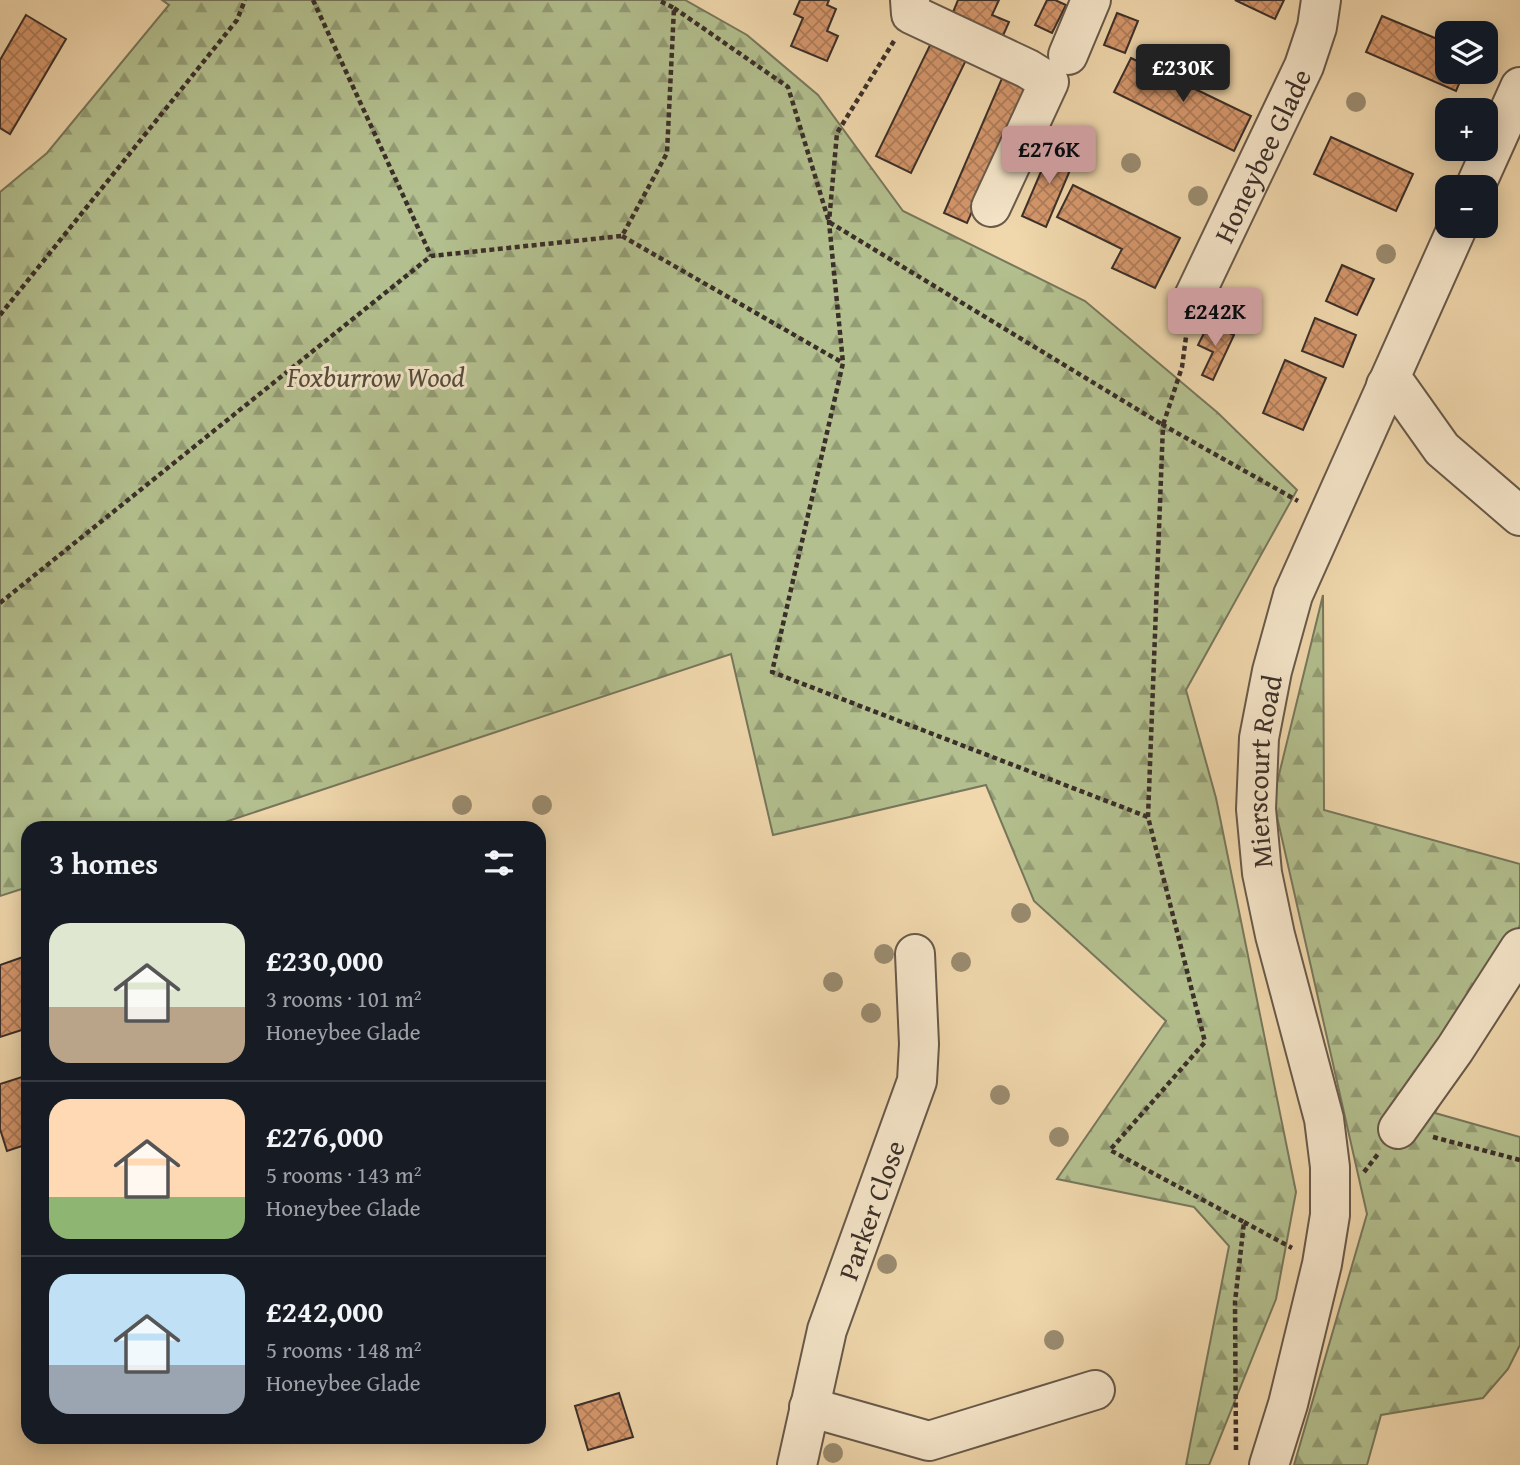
<!DOCTYPE html>
<meta charset="utf-8">
<style>
body{margin:0;font-family:"Gentium Book Plus",serif;background:#20242c;color:#f1f3f6;height:100vh;display:flex;flex-direction:column;font-size:26px;white-space:nowrap}
*{box-sizing:border-box;margin:0}
p{font-size:23px;color:#9ea1a6}
.icon{flex:none;width:38px;height:38px;fill:none;stroke:currentColor;stroke-width:2;stroke-linecap:round;stroke-linejoin:round}
.map{position:relative;flex:1;overflow:hidden}
.details{position:absolute;left:21px;top:821px;width:525px;height:623px;display:flex;flex-direction:column;background:#171b24;border-radius:21px;box-shadow:0 4px 18px #0003}
.details>*{flex:none}
.controls{position:absolute;left:1435px;top:21px;display:grid;gap:14px}
.controls a{display:grid;place-items:center;width:63px;height:63px;border-radius:14px;background:#171b24;box-shadow:0 4px 18px #0003;font-size:35px}
.price{position:absolute;translate:-50% -60px;padding:0 16px;border-radius:7px;background:#c59692;color:#111;font-size:23px;line-height:46px;filter:drop-shadow(0 2px 4px #0008)}
.price::after{content:'';position:absolute;left:50%;top:42px;width:21px;height:16px;margin-left:-10px;background:inherit;clip-path:polygon(0 0,100% 0,50% 100%)}
.price.current{background:#222;color:#fff}
ul{padding:0;list-style:none}
li{display:flex;align-items:center;gap:21px;height:175px;padding:0 28px}
li+li{border-top:2px solid #363941}
li span{display:grid;place-items:center;flex:none;width:196px;height:140px;border-radius:21px;color:#555}
li>.icon{margin-inline-start:auto}
span .icon{width:84px;height:84px;fill:#fffc;stroke-width:1}
li b{font-size:30px}
h2{display:flex;justify-content:space-between;align-items:center;height:84px;padding:0 28px;font-size:30px}
.map>svg:first-child{display:block}
</style>
<div class="map">
<svg width="1520" height="1465" viewBox="0 0 1520 1465">
<defs>
<pattern id="forest-firs" width="22" height="20" patternUnits="userSpaceOnUse" patternTransform="scale(1.75)"><rect width="22" height="20" fill="#b3bf8e"/><path d="M5 1l3.5 6h-7zM16 11l3.5 6h-7z" fill="#939c74"/></pattern>
<pattern id="building-cross-hatch" width="8" height="8" patternUnits="userSpaceOnUse" patternTransform="scale(1.75)"><rect width="8" height="8" fill="#d5976c"/><path d="M0 0l8 8M0 8l8-8" fill="none" stroke="#ae7c59"/></pattern>
</defs>
<rect width="100%" height="100%" fill="#f0d7ac"/>
<filter id="stains"><feTurbulence type="fractalNoise" baseFrequency=".00286" numOctaves="4"/><feColorMatrix values="0 0 0 0 .2 0 0 0 0 .09 0 0 0 0 .02 0 0 0 .5 -.17"/></filter>
<radialGradient id="worn" r=".72"><stop offset=".6" stop-color="#630" stop-opacity="0"/><stop offset="1" stop-color="#630" stop-opacity=".3"/></radialGradient>
<path fill="url(#forest-firs)" stroke="#77775c" stroke-width="2" d="M162,0H685L747,35L818,95L903,211L1085,301L1218,413L1297,490L1186,690L1216,798L1296,1192L1276,1299L1209,1465H1186L1229,1246L1194,1207L1057,1179L1166,1021L1034,901L986,785L773,835L731,654L207,828H28V887L0,896V192L47,153L169,5Z
M1323,595L1324,810L1520,864V925L1435,1113L1520,1137V1345L1508,1369L1483,1398L1381,1415L1367,1465H1294L1367,1214L1273,799Z"/>
<path fill="url(#building-cross-hatch)" stroke="#3b2f29" stroke-width="2" d="M800,0H829L827,5L836,9L827,31L838,36L827,61L791,46L803,18L794,14Z
M958,0H999L992,15L1009,22L1002,38L951,17Z
M1047,0H1055L1066,5L1052,33L1035,25Z
M1235,0H1284L1275,19Z
M1117,13L1138,21L1125,53L1104,45Z
M26,15L66,39L10,134L0,128V60Z
M1382,16L1447,43V72H1464L1456,91L1366,52Z
M933,39L968,56L911,173L876,156Z
M1131,58L1251,116L1234,151L1114,92Z
M1006,69L1030,80L967,223L944,213Z
M1331,137L1413,174L1396,211L1314,174Z
M1052,146L1076,156L1046,227L1022,216Z
M1073,185L1180,238L1155,288L1112,268L1122,249L1057,217Z
M1342,265L1374,279L1357,315L1326,301Z
M1315,318L1356,335L1343,367L1302,351Z
M1209,323L1234,335L1213,380L1202,375L1213,352L1198,345Z
M1285,360L1326,378L1303,430L1263,413Z
M26,956L28,1028L0,1037V965Z
M28,1075V1144L7,1151L0,1129V1084Z
M619,1393L633,1437L588,1450L575,1406Z"/>
<g fill="none" stroke-linecap="round" stroke-linejoin="round">
<g stroke="#68594a" stroke-width="42">
<g id="minor">
<path d="M910,0L911,14L1028,69L1049,82L991,207"/>
<path d="M1068,55L1091,0"/>
<path d="M1475,187L1520,87"/>
<path id="s1" d="M1190,305L1304,66L1317,27L1321,0"/>
<path d="M1386,385L1398,387L1442,449L1520,516"/>
<path d="M1398,1129L1455,1049L1520,948"/>
<path d="M809,1407L929,1441L1095,1390"/>
<path id="s2" d="M797,1465L827,1330L917,1081L919,1044L915,954"/>
<path id="s3" d="M1269,1465L1288,1404L1322,1264L1330,1215V1167L1324,1119L1275,935L1262,873L1256,809L1259,738L1272,671L1293,595L1458,226"/>
</g>
</g>
<path stroke="#3b2f29" stroke-width="4.5" stroke-dasharray="5 3.5" stroke-linecap="butt" d="M313,0L431,256
M674,8L788,87L829,222L1163,425L1182,367L1186,337
M894,41L837,133L829,222L843,363L772,672L1148,817
M622,236L843,363
M0,315L237,20L245,0
M0,603L431,256L622,236L667,153L674,8L658,0
M1433,1137L1520,1160
M1364,1172L1378,1154
M1244,1222L1292,1248
M1236,1450L1235,1302L1244,1222L1110,1150L1205,1042L1148,817L1163,425L1298,501"/>
<use href="#minor" stroke="#f5e5c9" stroke-width="38"/>
</g>
<g fill="#9a8b6f">
<circle cx="1356" cy="102" r="10"/>
<circle cx="1131" cy="163" r="10"/>
<circle cx="1198" cy="196" r="10"/>
<circle cx="1386" cy="254" r="10"/>
<circle cx="462" cy="805" r="10"/>
<circle cx="542" cy="805" r="10"/>
<circle cx="1021" cy="913" r="10"/>
<circle cx="884" cy="954" r="10"/>
<circle cx="961" cy="962" r="10"/>
<circle cx="833" cy="982" r="10"/>
<circle cx="871" cy="1013" r="10"/>
<circle cx="1000" cy="1095" r="10"/>
<circle cx="1059" cy="1137" r="10"/>
<circle cx="887" cy="1264" r="10"/>
<circle cx="1054" cy="1340" r="10"/>
<circle cx="833" cy="1453" r="10"/>
</g>
<g text-anchor="middle" dominant-baseline="central" stroke-width="6" stroke-linejoin="round" paint-order="stroke">
<g font-size="28" fill="#3b2f29" stroke="#f5e5c9">
<text stroke="none"><textPath href="#s1" startOffset="166">Honeybee Glade</textPath></text>
<text stroke="none"><textPath href="#s3" startOffset="710">Mierscourt Road</textPath></text>
<text stroke="none"><textPath href="#s2" startOffset="266">Parker Close</textPath></text>
</g>
<g font-size="28" font-style="italic" fill="#534c3d" stroke="#f5e5c9">
<text x="376" y="376">Foxburrow Wood</text>
</g>
</g>
<rect width="100%" height="100%" filter="url(#stains)"/>
<rect width="100%" height="100%" fill="url(#worn)"/>
</svg>
<div class="controls">
<a><svg class="icon" aria-label="layers" viewBox="0 0 24 24"><path d="M12 4l9 5-9 5-9-5zM3 14l9 5 9-5"/></svg></a>
<a>+</a>
<a>−</a>
</div>
<b class="price current" style="left:1183px;top:104px">£230K</b>
<b class="price" style="left:1049px;top:186px">£276K</b>
<b class="price" style="left:1215px;top:348px">£242K</b>
<section class="details">
<h2>3 homes<svg class="icon" aria-label="filters" viewBox="0 0 24 24"><path d="M4 7h16M4 17h16"/><circle cx="9" cy="7" r="2"/><circle cx="15" cy="17" r="2"/></svg></h2>
<ul>
<li><span style="background:linear-gradient(#dfe7d0 60%,#b9a48a 0)"><svg class="icon" aria-label="home" viewBox="0 0 24 24"><path d="M3 11l9-7 9 7M6 9v11h12V9"/></svg></span><div><b>£230,000</b><p>3 rooms · 101 m²</p><p>Honeybee Glade</p></div></li>
<li><span style="background:linear-gradient(#ffd9b3 70%,#8fb573 0)"><svg class="icon" aria-label="home" viewBox="0 0 24 24"><path d="M3 11l9-7 9 7M6 9v11h12V9"/></svg></span><div><b>£276,000</b><p>5 rooms · 143 m²</p><p>Honeybee Glade</p></div></li>
<li><span style="background:linear-gradient(#bfe0f5 65%,#9aa5b1 0)"><svg class="icon" aria-label="home" viewBox="0 0 24 24"><path d="M3 11l9-7 9 7M6 9v11h12V9"/></svg></span><div><b>£242,000</b><p>5 rooms · 148 m²</p><p>Honeybee Glade</p></div></li>
</ul>
</section>
</div>
